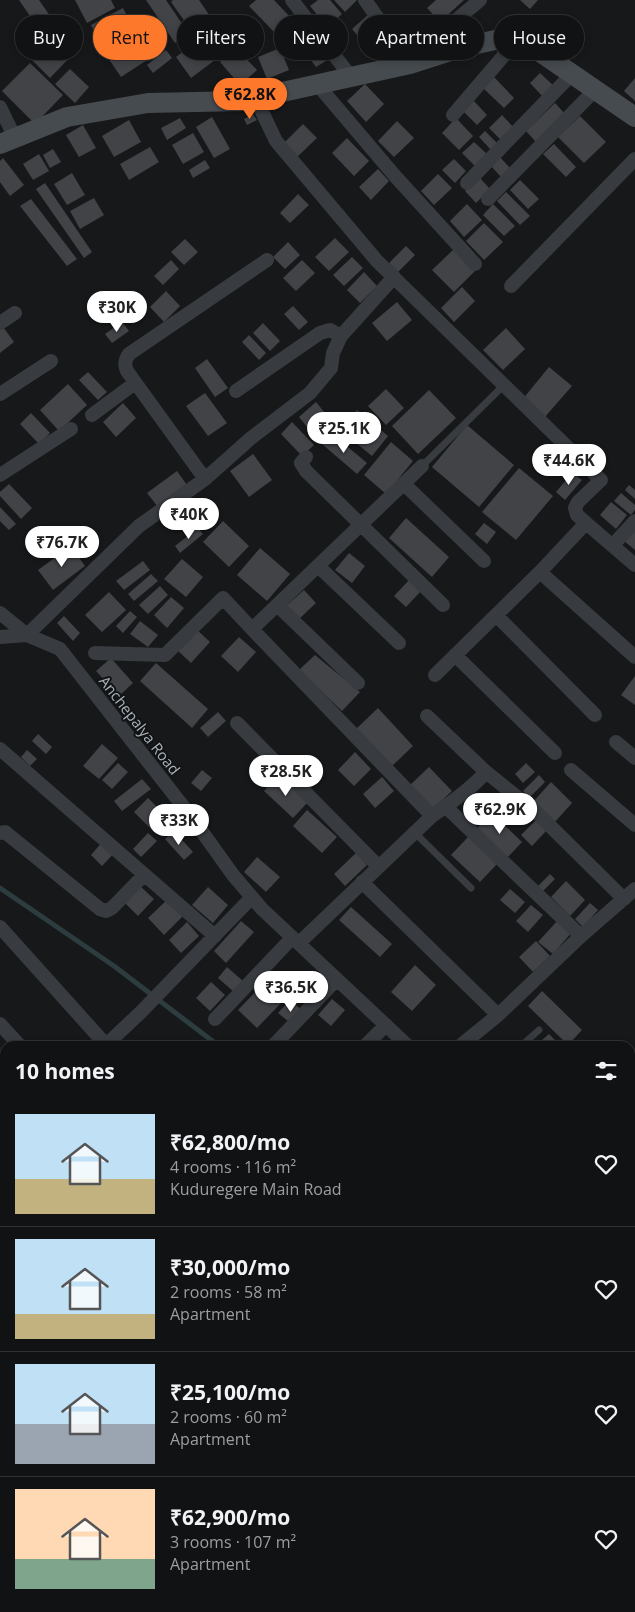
<!DOCTYPE html>
<meta charset="utf-8">
<style>
body{margin:0;font-family:"Open Sans",sans-serif;background:#1a1b1c;color:#f1f3f6;height:100vh;display:flex;flex-direction:column;font-size:19px;white-space:nowrap}
*{box-sizing:border-box;margin:0}
p{font-size:16px;color:#9c9ea0}
.icon{flex:none;width:28px;height:28px;fill:none;stroke:currentColor;stroke-width:2;stroke-linecap:round;stroke-linejoin:round}
.map{position:relative;flex:1;overflow:hidden}
.side{position:absolute;left:0px;top:1041px;width:635px;height:571px;display:flex;flex-direction:column;background:#111213;border-radius:15px 15px 0 0;box-shadow:0 2px 8px #0003,0 0 0 1px #303233}
.side>*{flex:none}
.top-card{position:absolute;left:15px;top:15px;width:605px;height:45px;display:flex;gap:10px}
.price{position:absolute;translate:-50% -42px;padding:0 11px;border-radius:18px;background:#fff;color:#222;font-size:16px;line-height:32px;filter:drop-shadow(0 1px 2px #0008)}
.price::after{content:'';position:absolute;left:50%;top:30px;width:15px;height:11px;margin-left:-8px;background:inherit;clip-path:polygon(0 0,100% 0,50% 100%)}
.price.selected{background:#fe782b;color:#111}
ul{padding:0;list-style:none}
li{display:flex;align-items:center;gap:15px;height:125px;padding:0 15px}
li+li{border-top:1px solid #303233}
li span{display:grid;place-items:center;flex:none;width:140px;height:100px;border-radius:0px;color:#555}
li>.icon{margin-inline-start:auto}
span .icon{width:60px;height:60px;fill:#fffc;stroke-width:1}
li b{font-size:21px}
h2{display:flex;justify-content:space-between;align-items:center;height:60px;padding:0 15px;font-size:21px}
.tag{padding:0 18px;border-radius:22px;background:#111213;box-shadow:0 2px 8px #0003,0 0 0 1px #303233;font-size:18px;line-height:45px}
.tag.selected{background:#fe782b;color:#111}
.map>svg:first-child{display:block}
</style>
<div class="map">
<svg width="635" height="1612" viewBox="0 0 635 1612">
<rect width="100%" height="100%" fill="#171819"/>
<g fill="none" stroke-linecap="round" stroke-linejoin="round">
<path stroke="#2c3c3f" stroke-width="5" d="M0,888L114,966L219,1046
M630,1392L635,1393
M435,1608L438,1612"/>
</g>
<path fill="#414347" d="M19,0H39L55,23L41,32Z
M75,0H111L115,8L87,23Z
M146,0H166L189,34L175,43Z
M173,0H199L212,19L193,33L171,2Z
M256,0H274L292,19L276,34L249,6Z
M318,0H330L342,14L327,27L310,6Z
M334,0H357L345,12Z
M436,0H464L440,22L427,8Z
M520,0H538L530,9Z
M123,8L131,24L99,41L91,25Z
M369,14L383,32L366,46L352,29Z
M144,18L164,49L121,77L100,46Z
M216,27L231,48L191,78L176,57Z
M56,33L75,52L50,78L31,59Z
M317,44L329,59L316,67L305,52Z
M236,48L257,70L240,85L220,62Z
M280,48L289,70L267,79L258,57Z
M166,50L172,58L153,73L147,65Z
M30,63L63,95L35,124L2,91Z
M70,69L89,87L75,103L55,84Z
M540,73L555,87L544,98L530,83Z
M494,77L514,98L504,108L483,88Z
M635,78V101L624,91Z
M365,84L384,104L366,122L347,101Z
M473,100L487,115L477,125L462,110Z
M555,103L565,114L536,142L526,131Z
M253,114L257,120L247,125L244,119Z
M502,115L515,129L502,141L489,128Z
M580,116L606,142L584,163L558,137Z
M212,117L230,149L214,158L196,127Z
M180,118L186,128L167,140L161,128Z
M456,118L473,136L459,150L442,133Z
M129,120L141,142L114,157L102,136Z
M397,121L414,138L394,157L378,141Z
M303,124L317,138L295,159L282,145Z
M83,125L96,148L79,157L66,135Z
M485,131L499,145L492,151L479,137Z
M193,133L204,152L183,164L172,145Z
M347,138L369,161L354,176L332,153Z
M474,142L488,155L476,167L462,153Z
M554,144L576,167L566,177L543,154Z
M150,147L159,162L129,180L120,164Z
M53,149L61,162L50,168L43,155Z
M39,154L49,171L33,180L23,164Z
M499,156L510,168L501,177L490,165Z
M3,158L24,185L10,196L0,182V161Z
M454,159L466,171L455,183L442,170Z
M205,160L210,168L193,178L189,170Z
M378,169L389,181L371,200L359,187Z
M72,173L85,195L67,205L54,184Z
M438,174L452,188L434,205L421,191Z
M480,178L490,189L476,203L465,191Z
M520,180L539,199L528,209L510,190Z
M45,183L92,252L84,258L36,189Z
M506,192L530,216L520,225L497,201Z
M298,194L309,205L290,223L280,213Z
M94,198L104,215L80,229L70,211Z
M31,199L77,259L67,266L20,206Z
M467,204L482,220L464,237L450,221Z
M493,204L515,226L504,236L483,215Z
M484,223L503,242L484,260L466,241Z
M335,238L349,252L329,271L315,257Z
M185,239L198,252L184,265L171,252Z
M288,242L300,255L285,269L273,257Z
M406,246L415,255L398,272L389,263Z
M454,249L475,271L454,292L432,270Z
M352,257L363,268L344,286L333,275Z
M171,260L179,269L163,285L154,276Z
M302,260L315,273L296,291L283,278Z
M364,272L377,286L360,303L347,290Z
M462,287L475,301L454,322L441,308Z
M166,291L180,306L164,322L150,307Z
M397,302L412,320L387,341L372,323Z
M293,306L308,322L299,330L284,314Z
M122,322L129,331L112,343L105,334Z
M263,323L280,341L270,351L253,333Z
M0,324H1L14,342L0,353Z
M506,328L525,349L503,370L483,350Z
M249,335L266,353L259,360L242,342Z
M207,359L228,388L215,397L195,368Z
M549,367L572,386L544,418L522,400Z
M88,372L107,392L98,400L79,380Z
M68,384L87,405L59,431L40,410Z
M386,389L404,408L386,425L368,406Z
M429,390L456,418L418,454L392,426Z
M205,393L227,423L208,436L186,406Z
M316,402L334,424L316,438L299,417Z
M123,403L136,418L116,437L103,422Z
M357,410L388,436L372,456L340,430Z
M31,413L50,433L39,444L20,424Z
M292,422L314,445L302,456L281,434Z
M467,425L514,465L479,507L432,467Z
M331,433L367,463L357,474L322,444Z
M391,442L413,461L386,494L364,475Z
M253,454L272,480L249,497L230,471Z
M519,468L553,496L516,540L482,512Z
M177,471L187,485L158,507L147,493Z
M572,473L582,480L565,500L556,492Z
M9,484L32,508L21,519L0,496V492Z
M629,485L635,490V499L625,490Z
M621,493L635,505V510L631,515L614,501Z
M611,502L627,515L616,529L600,515Z
M0,507L16,524L9,530L0,521Z
M406,518L449,557L432,577L389,538Z
M223,521L249,546L229,567L203,542Z
M484,523L496,532L487,544L475,534Z
M198,528L203,534L180,553L175,546Z
M635,528V550L624,541Z
M71,546L85,566L53,590L38,570Z
M260,548L290,574L267,601L237,575Z
M349,553L365,566L352,583L335,570Z
M182,559L203,577L186,597L164,579Z
M143,561L150,570L124,590L116,581Z
M151,574L158,581L134,601L128,594Z
M410,579L422,590L406,607L394,596Z
M160,586L168,595L148,614L139,605Z
M304,590L316,603L298,620L286,606Z
M109,592L126,610L102,632L85,615Z
M171,597L184,608L167,628L154,615Z
M130,611L137,617L123,633L116,626Z
M64,616L80,633L73,641L57,623Z
M140,621L158,635L148,647L130,634Z
M196,629L210,642L191,663L177,650Z
M239,637L256,652L238,672L221,656Z
M315,655L360,692L342,711L299,670Z
M111,658L133,683L119,696L96,671Z
M156,663L208,709L192,728L140,681Z
M635,676V705L621,695Z
M378,708L413,746L390,768L355,730Z
M218,712L226,721L208,737L200,728Z
M38,734L52,747L46,754L32,741Z
M102,744L118,758L99,779L83,766Z
M27,750L37,759L30,766L21,757Z
M355,752L371,769L354,786L338,770Z
M118,763L128,772L112,789L102,780Z
M526,763L535,772L523,783L515,774Z
M429,767L452,791L432,810L409,786Z
M202,770L212,778L201,791L191,783Z
M279,775L307,803L293,818L264,791Z
M539,775L545,782L530,797L523,791Z
M382,777L394,791L375,808L363,794Z
M142,779L151,789L122,811L114,801Z
M551,782L572,803L554,823L533,802Z
M148,798L170,820L156,834L134,812Z
M307,810L337,837L322,853L293,826Z
M492,813L522,842L507,858L477,828Z
M536,820L547,830L532,846L521,835Z
M174,831L193,852L184,860L165,839Z
M148,833L157,841L141,857L133,849Z
M469,836L498,863L480,882L451,855Z
M104,840L116,851L102,866L91,855Z
M356,853L367,865L345,886L334,874Z
M257,857L280,877L266,892L244,872Z
M550,874L555,879L542,892L537,887Z
M566,881L585,900L570,916L551,897Z
M140,886L154,899L138,916L125,903Z
M208,887L228,905L213,923L192,905Z
M510,889L525,902L515,913L500,900Z
M169,898L185,914L164,935L148,918Z
M590,903L598,910L583,927L575,919Z
M531,905L543,915L528,932L516,921Z
M351,907L392,944L380,957L339,920Z
M558,920L572,932L553,954L538,942Z
M241,921L254,932L226,963L214,951Z
M187,922L199,936L181,953L169,940Z
M536,941L550,956L533,972L519,957Z
M415,965L436,985L412,1011L391,992Z
M227,967L243,981L234,992L218,978Z
M211,982L225,995L210,1011L196,998Z
M265,982L284,1000L257,1028L238,1010Z
M542,991L582,1030L568,1045L528,1006Z
M332,999L345,1010L331,1026L318,1015Z
M290,1000L304,1012L293,1025L278,1013Z
M549,1034L561,1046H535Z"/>
<g fill="none" stroke-linecap="round" stroke-linejoin="round">
<path stroke="#383b3f" stroke-width="7" d="M422,466L504,385
M414,832L471,888
M521,1046L539,1030"/>
<path stroke="#383b3f" stroke-width="14" d="M292,0L351,77
M365,0L410,64
M463,47L448,27L480,0
M317,84L395,176L475,264
M255,97L276,141L377,261L601,480L578,502L575,508L577,515L586,523L540,572L435,675
M0,107L15,138
M453,115L518,39
M467,183L572,74
M488,199L595,90
M511,286L635,159
M0,323L15,313
M236,391L320,333L330,330L341,336
M0,394L51,361
M92,415L135,383
M306,457L301,463L306,471L443,605
M0,475L71,429
M205,479L127,371C124,364 125,360 129,354L267,260
M404,484L484,561
M586,523L635,565
M613,545L635,521
M318,566L399,643
M540,572L635,657
M277,605L358,683
M0,613L27,635L60,649L193,819L233,875L262,909L408,1046
M496,615L595,715
M252,629L432,816
M0,637L27,635L139,526L205,479L251,438L310,393L331,368L333,353L341,336L394,277
M95,653L165,655L223,598L252,629L422,466
M455,655L555,753
M237,723L378,866
M616,742L635,758
M0,749L215,936
M571,770L635,825
M486,772L537,813L624,899
M446,807L581,936
M0,833L5,832L100,909L106,911L112,908L144,875
M362,882L498,1015
M0,927L107,1046
M299,943L432,816C451,803 471,789 486,772L427,716
M215,1019L292,938
M0,1024L20,1046
M105,1046L141,1012L252,897
M273,1046L337,979
M365,1046L386,1025
M460,1046L498,1015L581,936L635,889
M0,1138L5,1136
M0,1309L5,1306
M630,1347H635
M0,1400L5,1404
M630,1414L635,1416
M630,1519L635,1512
M75,1608L77,1612
M481,1608L486,1612
M557,1612L561,1608"/>
<path stroke="#464b4f" stroke-width="20" d="M0,144L67,117L148,103L242,101L410,64L463,47L509,37L524,41L635,117"/>
</g>
<g text-anchor="middle" dominant-baseline="central" stroke-width="4" stroke-linejoin="round" paint-order="stroke">
<g font-size="15" fill="#a8b3ba" stroke="#121315">
<text transform="translate(140 725) rotate(52)">Anchepalya Road</text>
</g>
</g>
</svg>
<b class="price selected" style="left:250px;top:120px">₹62.8K</b>
<b class="price" style="left:117px;top:333px">₹30K</b>
<b class="price" style="left:344px;top:454px">₹25.1K</b>
<b class="price" style="left:569px;top:486px">₹44.6K</b>
<b class="price" style="left:189px;top:540px">₹40K</b>
<b class="price" style="left:62px;top:568px">₹76.7K</b>
<b class="price" style="left:286px;top:797px">₹28.5K</b>
<b class="price" style="left:500px;top:835px">₹62.9K</b>
<b class="price" style="left:179px;top:846px">₹33K</b>
<b class="price" style="left:291px;top:1013px">₹36.5K</b>
<div class="top-card">
<a class="tag">Buy</a>
<a class="tag selected">Rent</a>
<a class="tag">Filters</a>
<a class="tag">New</a>
<a class="tag">Apartment</a>
<a class="tag">House</a>
</div>
<section class="side">
<h2>10 homes<svg class="icon" aria-label="filters" viewBox="0 0 24 24"><path d="M4 7h16M4 17h16"/><circle cx="9" cy="7" r="2"/><circle cx="15" cy="17" r="2"/></svg></h2>
<ul>
<li><span style="background:linear-gradient(#bfe0f5 65%,#c2b280 0)"><svg class="icon" aria-label="home" viewBox="0 0 24 24"><path d="M3 11l9-7 9 7M6 9v11h12V9"/></svg></span><div><b>₹62,800/mo</b><p>4 rooms · 116 m²</p><p>Kuduregere Main Road</p></div><svg class="icon" aria-label="heart" viewBox="0 0 24 24"><path d="M12 20l-8-8c-3-5 5-10 8-4 3-6 11-1 8 4z"/></svg></li>
<li><span style="background:linear-gradient(#bfe0f5 75%,#c2b280 0)"><svg class="icon" aria-label="home" viewBox="0 0 24 24"><path d="M3 11l9-7 9 7M6 9v11h12V9"/></svg></span><div><b>₹30,000/mo</b><p>2 rooms · 58 m²</p><p>Apartment</p></div><svg class="icon" aria-label="heart" viewBox="0 0 24 24"><path d="M12 20l-8-8c-3-5 5-10 8-4 3-6 11-1 8 4z"/></svg></li>
<li><span style="background:linear-gradient(#bfe0f5 60%,#9aa5b1 0)"><svg class="icon" aria-label="home" viewBox="0 0 24 24"><path d="M3 11l9-7 9 7M6 9v11h12V9"/></svg></span><div><b>₹25,100/mo</b><p>2 rooms · 60 m²</p><p>Apartment</p></div><svg class="icon" aria-label="heart" viewBox="0 0 24 24"><path d="M12 20l-8-8c-3-5 5-10 8-4 3-6 11-1 8 4z"/></svg></li>
<li><span style="background:linear-gradient(#ffd9b3 70%,#7fa58c 0)"><svg class="icon" aria-label="home" viewBox="0 0 24 24"><path d="M3 11l9-7 9 7M6 9v11h12V9"/></svg></span><div><b>₹62,900/mo</b><p>3 rooms · 107 m²</p><p>Apartment</p></div><svg class="icon" aria-label="heart" viewBox="0 0 24 24"><path d="M12 20l-8-8c-3-5 5-10 8-4 3-6 11-1 8 4z"/></svg></li>
</ul>
</section>
</div>
